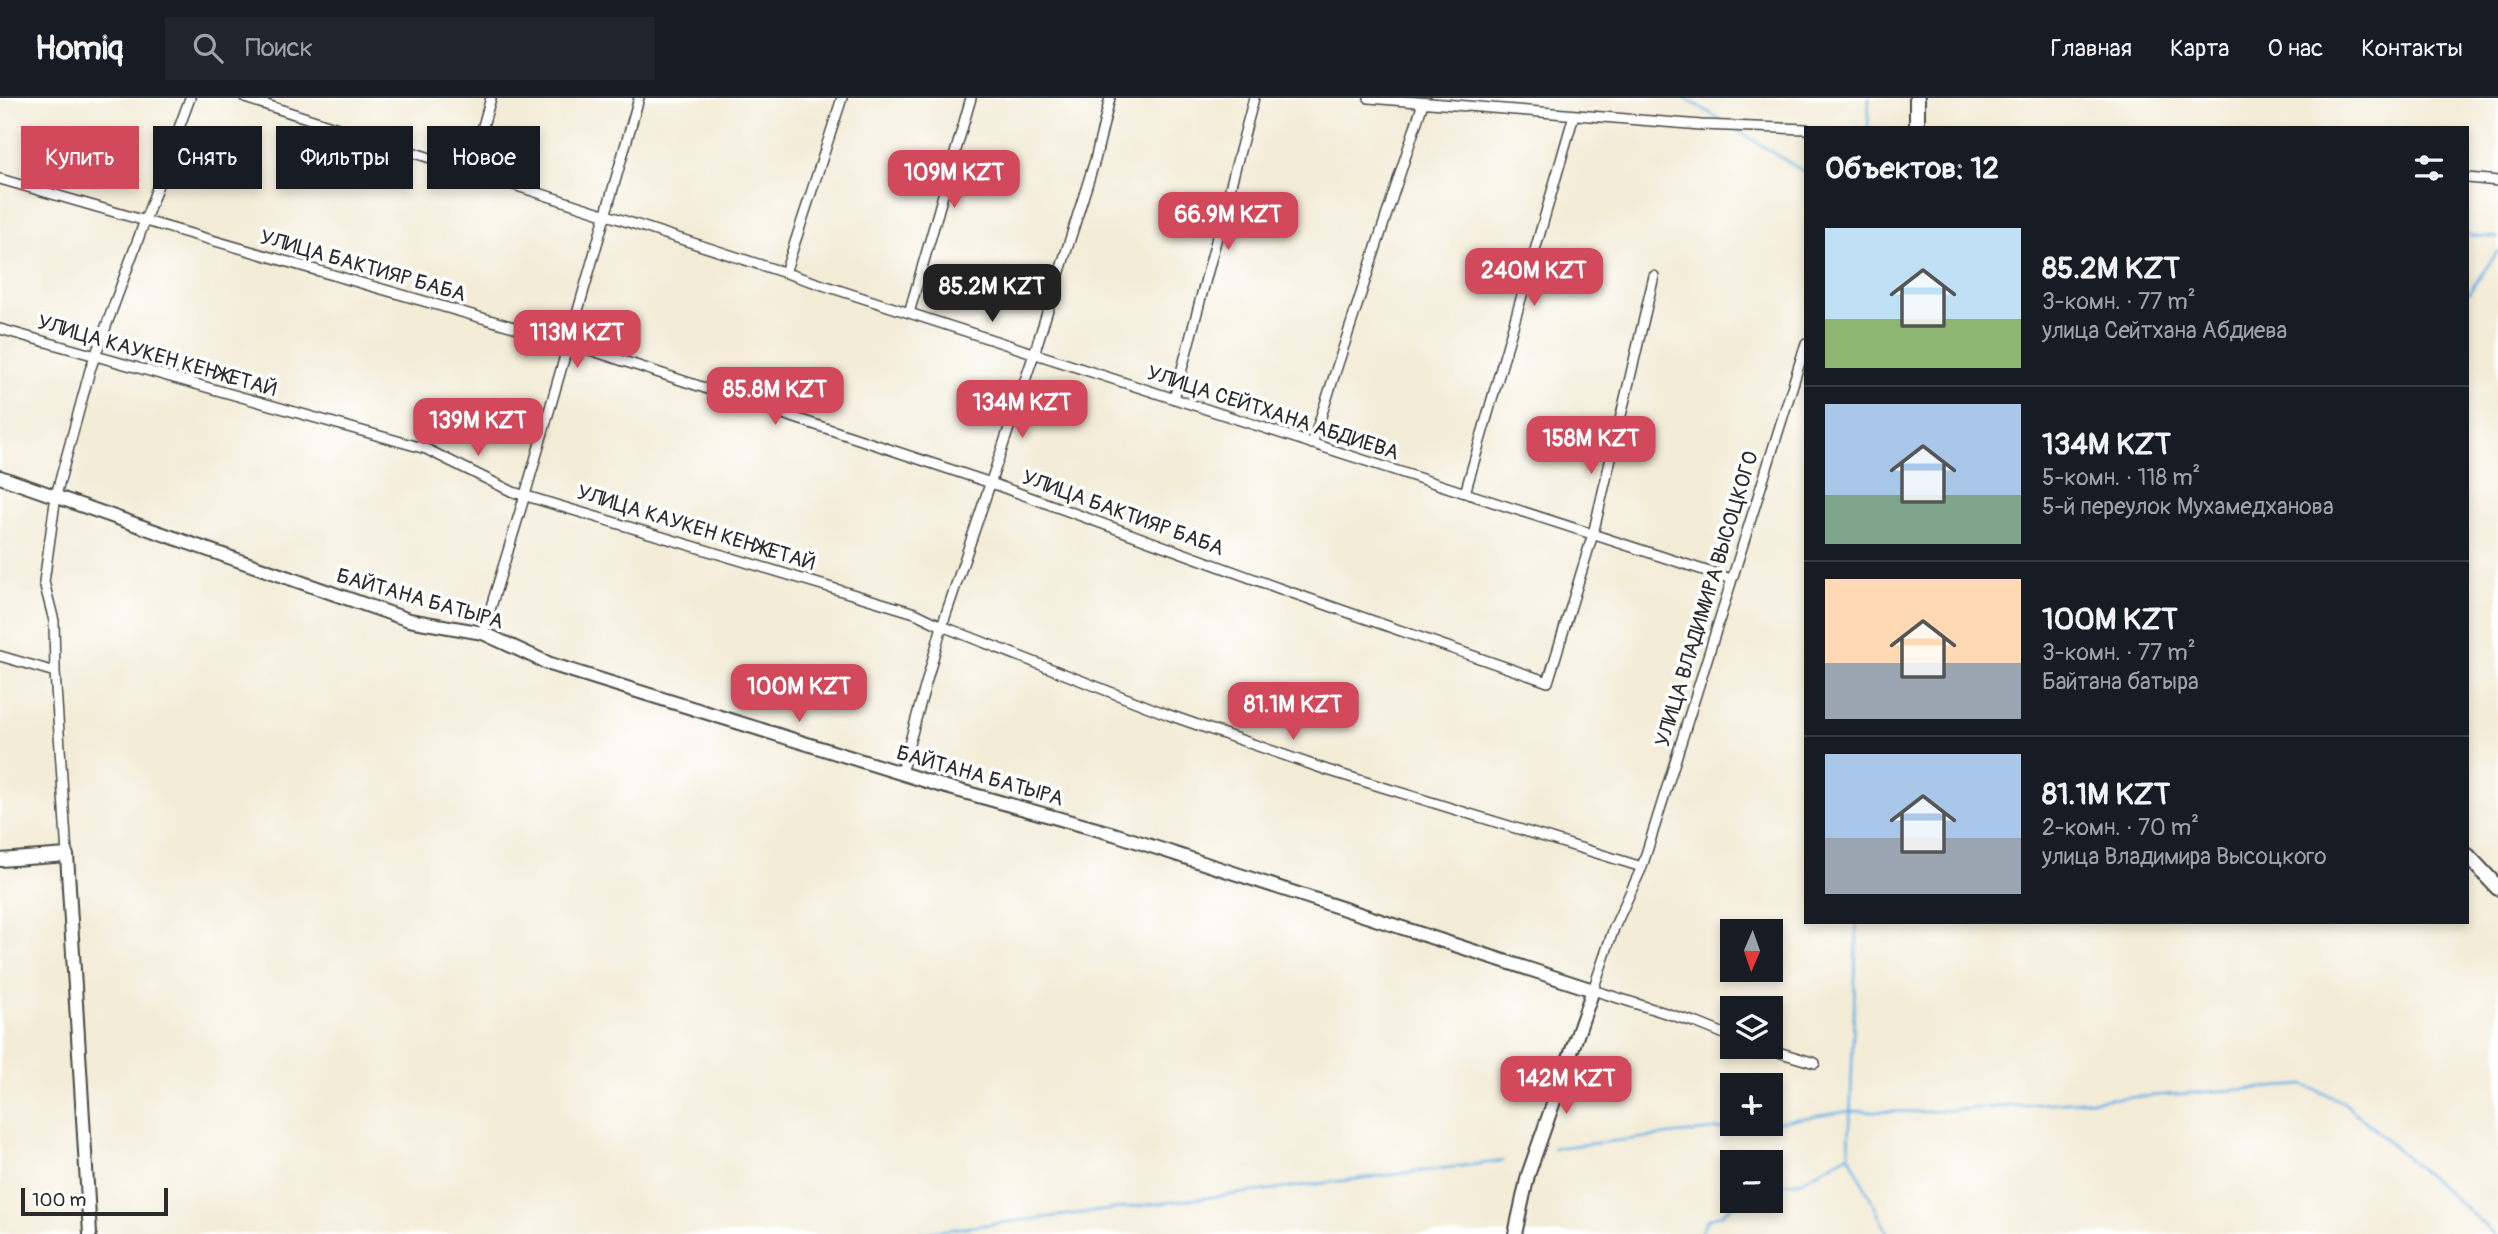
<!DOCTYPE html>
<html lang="ru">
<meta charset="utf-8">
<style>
body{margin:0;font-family:Pangolin,sans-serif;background:#20242c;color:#f1f3f6;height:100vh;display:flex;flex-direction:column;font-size:26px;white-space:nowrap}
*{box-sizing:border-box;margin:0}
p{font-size:23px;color:#9ea1a6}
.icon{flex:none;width:38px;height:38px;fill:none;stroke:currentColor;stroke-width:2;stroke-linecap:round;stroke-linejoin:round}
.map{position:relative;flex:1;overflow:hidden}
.panel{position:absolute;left:1804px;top:28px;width:665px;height:798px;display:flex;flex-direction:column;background:#171b24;border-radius:0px;box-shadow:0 4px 10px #0003}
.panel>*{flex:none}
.guide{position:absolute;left:21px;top:28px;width:665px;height:63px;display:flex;gap:14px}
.needle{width:46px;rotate:182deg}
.buttons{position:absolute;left:1720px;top:821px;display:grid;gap:14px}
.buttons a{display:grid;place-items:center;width:63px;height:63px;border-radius:0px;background:#171b24;box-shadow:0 4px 10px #0003;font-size:35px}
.scale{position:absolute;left:21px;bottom:18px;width:147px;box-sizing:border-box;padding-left:7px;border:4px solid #2b2b2b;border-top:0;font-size:19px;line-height:24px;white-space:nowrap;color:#2b2b2b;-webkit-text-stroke:5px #fff;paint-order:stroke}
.price{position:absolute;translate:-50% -60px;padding:0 16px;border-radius:14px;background:#d1495b;color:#fff;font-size:23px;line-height:46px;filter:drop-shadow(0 2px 4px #0008)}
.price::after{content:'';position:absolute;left:50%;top:42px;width:21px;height:16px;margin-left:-10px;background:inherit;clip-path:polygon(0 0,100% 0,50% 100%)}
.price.current{background:#222;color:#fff}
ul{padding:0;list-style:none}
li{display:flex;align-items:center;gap:21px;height:175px;padding:0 21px}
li+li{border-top:2px solid #363941}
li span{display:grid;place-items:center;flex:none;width:196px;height:140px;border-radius:0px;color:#555}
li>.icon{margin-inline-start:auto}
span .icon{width:84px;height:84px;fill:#fffc;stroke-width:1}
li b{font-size:30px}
h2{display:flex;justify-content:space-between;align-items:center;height:84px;padding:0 21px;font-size:30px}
.chip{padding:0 24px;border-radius:0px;background:#171b24;box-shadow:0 4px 10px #0003;font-size:24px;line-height:63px}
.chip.current{background:#d1495b;color:#fff}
header{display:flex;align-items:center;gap:42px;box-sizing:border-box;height:98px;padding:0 35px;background:#171b24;border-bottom:2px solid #363941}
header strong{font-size:33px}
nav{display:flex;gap:38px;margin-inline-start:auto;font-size:24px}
.search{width:490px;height:63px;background:#20242c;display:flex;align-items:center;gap:18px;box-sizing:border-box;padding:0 24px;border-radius:0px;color:#9ea1a6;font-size:26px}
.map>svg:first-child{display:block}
</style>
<header>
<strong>Homiq</strong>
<div class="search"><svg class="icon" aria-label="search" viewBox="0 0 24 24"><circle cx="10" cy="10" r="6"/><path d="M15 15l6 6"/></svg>Поиск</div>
<nav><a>Главная</a><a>Карта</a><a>О нас</a><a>Контакты</a></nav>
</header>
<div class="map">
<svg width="2498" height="1136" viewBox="0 0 2498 1136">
<rect width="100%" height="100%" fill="#fff"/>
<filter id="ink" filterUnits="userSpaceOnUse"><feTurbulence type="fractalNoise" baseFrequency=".0143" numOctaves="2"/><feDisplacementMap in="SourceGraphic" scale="14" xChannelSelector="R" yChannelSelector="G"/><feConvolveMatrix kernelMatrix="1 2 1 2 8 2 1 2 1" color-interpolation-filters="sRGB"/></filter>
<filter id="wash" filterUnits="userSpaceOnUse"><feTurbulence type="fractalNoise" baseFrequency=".00686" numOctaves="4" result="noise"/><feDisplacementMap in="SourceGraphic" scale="28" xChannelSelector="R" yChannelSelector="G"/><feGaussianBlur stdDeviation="1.57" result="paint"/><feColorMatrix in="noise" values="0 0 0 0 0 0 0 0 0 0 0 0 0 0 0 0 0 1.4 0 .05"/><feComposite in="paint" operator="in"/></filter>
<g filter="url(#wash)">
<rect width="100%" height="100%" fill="#f3ecd7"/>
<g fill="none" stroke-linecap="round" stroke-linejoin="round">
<path stroke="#71b5e7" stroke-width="2.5" d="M1685,0L1726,25
M1868,30L1869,0
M1737,32L1806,75
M2468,137L2498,140
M2468,196L2498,153
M1857,824L1849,1056L1888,1136
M1771,1025L1850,1013L1925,1014L2304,987L2342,1003L2495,1136
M1553,1050L1766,1026
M1771,1088L1802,1083L1849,1056
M912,1136L1503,1063
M1700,1136L1707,1122L1722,1116L1739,1102"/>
</g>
</g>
<g filter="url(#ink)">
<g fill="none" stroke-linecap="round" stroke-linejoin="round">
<g stroke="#494845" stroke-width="12">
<path id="street" d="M245,0L1731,481
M1369,0L1701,27L1806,31
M470,73L491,0
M2468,80L2498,83
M0,81L569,245L991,385L1281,491L1548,584L1593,436L1654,178
M785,175L842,0
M909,215L971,0
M0,231L426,351L513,394L915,515L942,528L1169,617L1327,672L1642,769
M1174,301L1254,0
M1312,346L1423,5
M1465,395L1574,17
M483,535L525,397L639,0
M0,558L55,574L67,757
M55,574L54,523L44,484L56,397L90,272L190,0
M901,675L942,528L1034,256L1095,62L1110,0
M1732,939L1697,925L1593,892L1614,830L1642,769L1806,245
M1757,948L1815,965"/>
</g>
<g stroke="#494845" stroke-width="16">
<path id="secondary" d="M0,379L409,522L483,535L550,566L939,687L1114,736L1593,892L1528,1077L1515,1136
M0,762L67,757L90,1136"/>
</g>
<g stroke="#494845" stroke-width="18">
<path id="primary" d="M1917,30V0
M2468,758L2498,790"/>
</g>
<use href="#street" stroke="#fff" stroke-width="9"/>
<use href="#secondary" stroke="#fff" stroke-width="12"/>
<use href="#primary" stroke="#fff" stroke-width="14"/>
</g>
</g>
<g text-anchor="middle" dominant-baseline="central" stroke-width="7" stroke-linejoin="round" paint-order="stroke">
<g font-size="21" fill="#2b2b2b" stroke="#fff">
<text transform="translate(363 168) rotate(16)">УЛИЦА БАКТИЯР БАБА</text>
<text transform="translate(157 258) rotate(16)">УЛИЦА КАУКЕН КЕНЖЕТАЙ</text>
<text transform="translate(1273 315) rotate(18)">УЛИЦА СЕЙТХАНА АБДИЕВА</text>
<text transform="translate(1123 415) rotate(20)">УЛИЦА БАКТИЯР БАБА</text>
<text transform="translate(696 430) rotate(17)">УЛИЦА КАУКЕН КЕНЖЕТАЙ</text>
<text transform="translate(420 501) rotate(16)">БАЙТАНА БАТЫРА</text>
<text transform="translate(1707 501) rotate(-73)">УЛИЦА ВЛАДИМИРА ВЫСОЦКОГО</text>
<text transform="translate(980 678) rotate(16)">БАЙТАНА БАТЫРА</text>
</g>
</g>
</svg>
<div class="buttons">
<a><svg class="needle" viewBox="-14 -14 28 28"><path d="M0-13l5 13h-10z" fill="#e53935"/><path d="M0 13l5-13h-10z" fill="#9ea1a6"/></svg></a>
<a><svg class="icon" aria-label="layers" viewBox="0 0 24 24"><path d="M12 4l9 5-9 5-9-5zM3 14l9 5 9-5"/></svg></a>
<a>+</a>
<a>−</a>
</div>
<div class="scale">100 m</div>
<b class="price" style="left:954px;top:112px">109M KZT</b>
<b class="price" style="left:1228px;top:154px">66.9M KZT</b>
<b class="price" style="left:1534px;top:210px">240M KZT</b>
<b class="price current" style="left:992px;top:226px">85.2M KZT</b>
<b class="price" style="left:577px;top:272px">113M KZT</b>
<b class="price" style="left:775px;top:329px">85.8M KZT</b>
<b class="price" style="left:1022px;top:342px">134M KZT</b>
<b class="price" style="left:478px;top:360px">139M KZT</b>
<b class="price" style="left:1591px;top:378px">158M KZT</b>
<b class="price" style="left:799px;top:626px">100M KZT</b>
<b class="price" style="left:1293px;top:644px">81.1M KZT</b>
<b class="price" style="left:1566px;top:1018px">142M KZT</b>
<div class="guide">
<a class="chip current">Купить</a>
<a class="chip">Снять</a>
<a class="chip">Фильтры</a>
<a class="chip">Новое</a>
</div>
<section class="panel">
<h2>Объектов: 12<svg class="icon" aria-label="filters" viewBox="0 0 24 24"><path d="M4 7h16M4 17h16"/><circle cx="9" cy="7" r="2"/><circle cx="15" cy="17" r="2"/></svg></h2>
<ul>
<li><span style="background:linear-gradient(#bfe0f5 65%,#8fb573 0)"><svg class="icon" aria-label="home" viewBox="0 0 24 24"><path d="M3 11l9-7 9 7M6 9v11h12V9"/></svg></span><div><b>85.2M KZT</b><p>3-комн. · 77 m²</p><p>улица Сейтхана Абдиева</p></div></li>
<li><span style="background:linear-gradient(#a9c7e8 65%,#7fa58c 0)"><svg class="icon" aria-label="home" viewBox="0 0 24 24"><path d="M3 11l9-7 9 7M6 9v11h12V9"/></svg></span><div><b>134M KZT</b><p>5-комн. · 118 m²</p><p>5-й переулок Мухамедханова</p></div></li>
<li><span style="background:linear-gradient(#ffd9b3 60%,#9aa5b1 0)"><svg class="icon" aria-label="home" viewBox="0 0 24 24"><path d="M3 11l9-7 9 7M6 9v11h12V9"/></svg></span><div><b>100M KZT</b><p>3-комн. · 77 m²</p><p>Байтана батыра</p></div></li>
<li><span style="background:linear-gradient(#a9c7e8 60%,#9aa5b1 0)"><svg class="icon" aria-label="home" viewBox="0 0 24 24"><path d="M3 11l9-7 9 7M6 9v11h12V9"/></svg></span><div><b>81.1M KZT</b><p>2-комн. · 70 m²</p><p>улица Владимира Высоцкого</p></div></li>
</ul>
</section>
</div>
